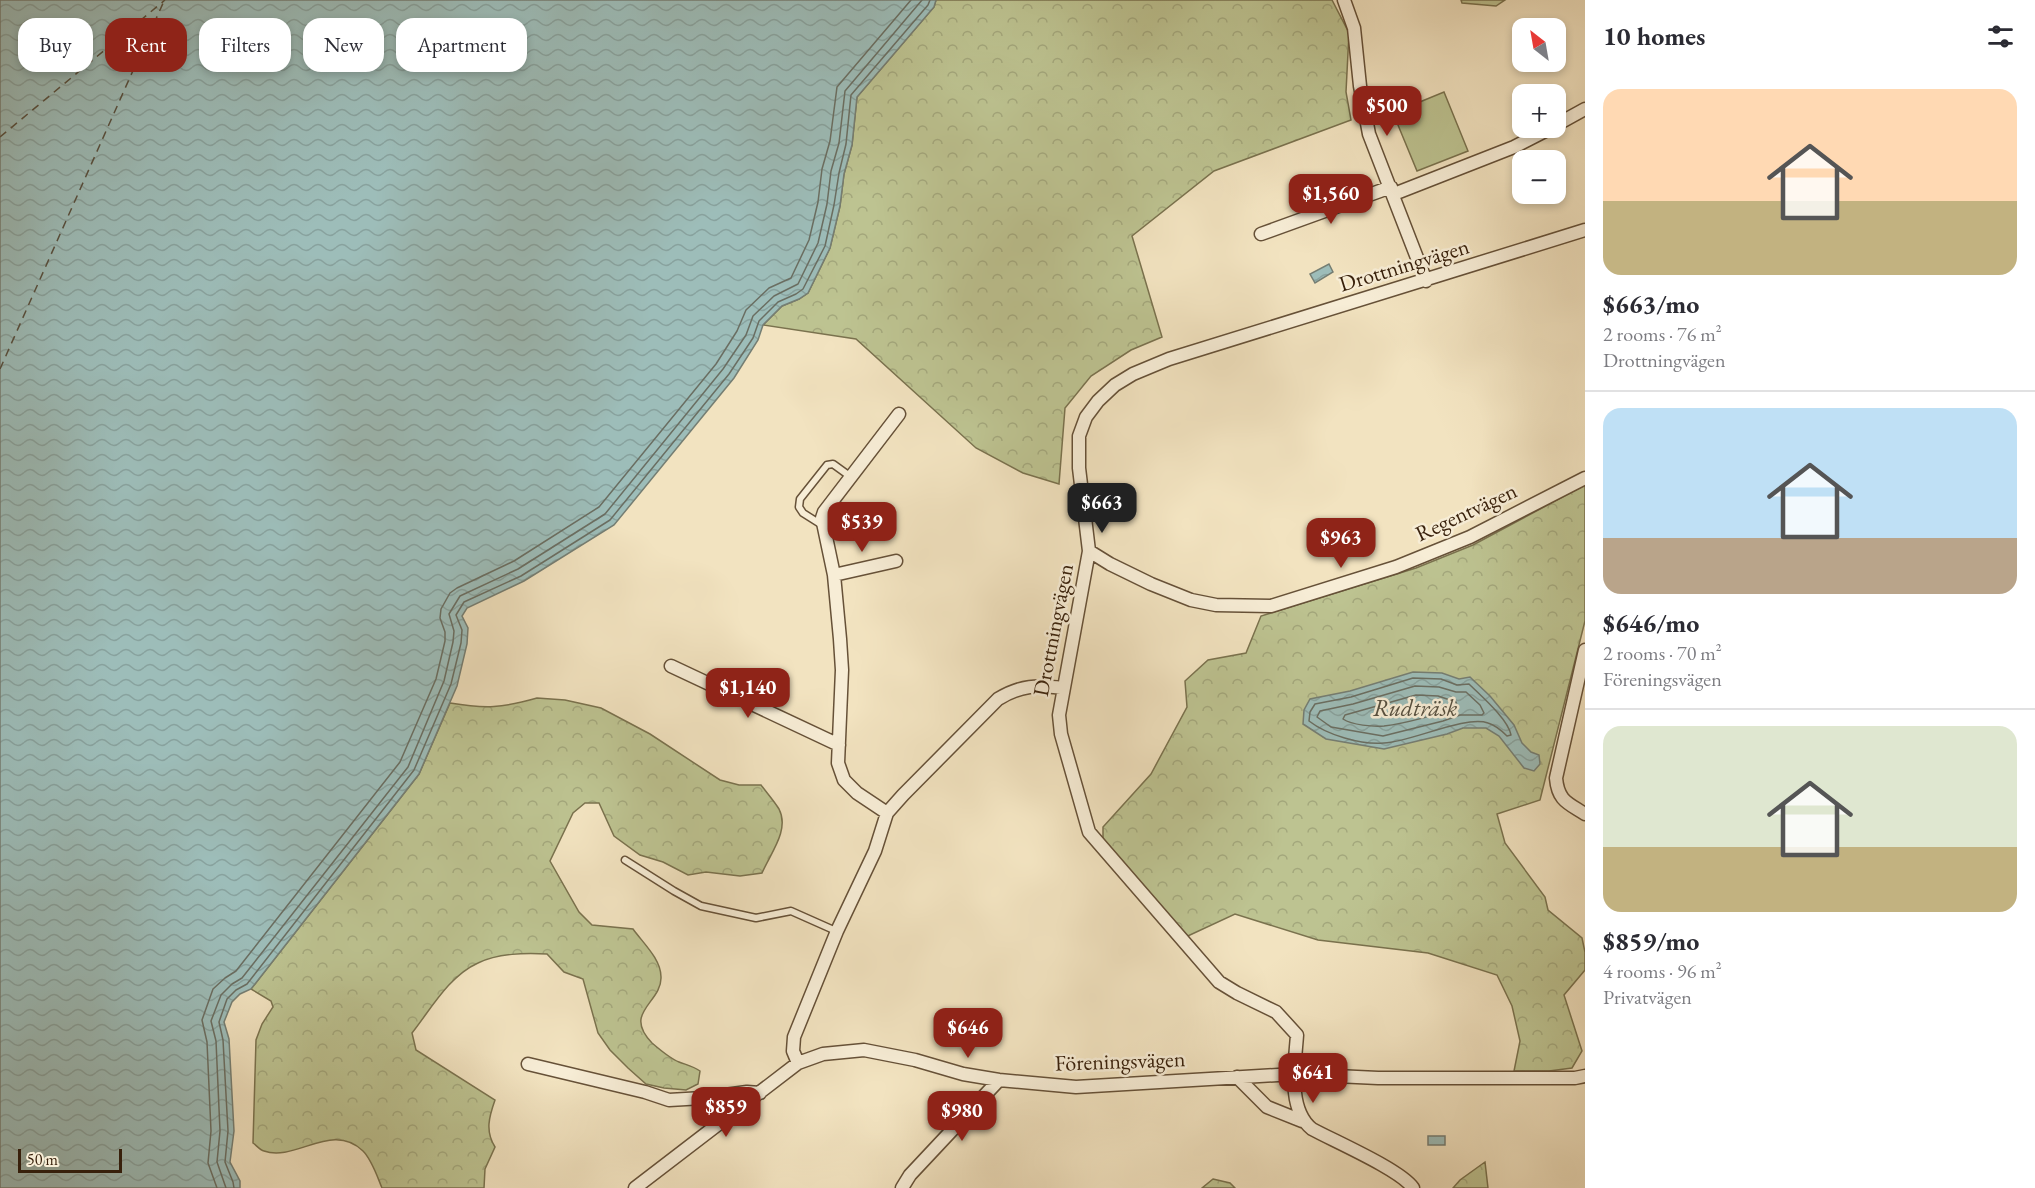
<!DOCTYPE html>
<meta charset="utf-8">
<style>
body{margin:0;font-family:"EB Garamond",serif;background:#f7f7f7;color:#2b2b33;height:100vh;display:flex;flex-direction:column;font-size:22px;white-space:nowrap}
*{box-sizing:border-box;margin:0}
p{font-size:20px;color:#7c7c81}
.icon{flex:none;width:33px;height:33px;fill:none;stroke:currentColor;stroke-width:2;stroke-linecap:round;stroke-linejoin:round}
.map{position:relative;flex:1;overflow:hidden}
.drawer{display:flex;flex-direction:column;background:#fff;width:450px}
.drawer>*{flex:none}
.banner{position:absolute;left:18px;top:18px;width:570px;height:54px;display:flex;gap:12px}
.needle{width:39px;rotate:329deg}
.controls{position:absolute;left:1512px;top:18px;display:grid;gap:12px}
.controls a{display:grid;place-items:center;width:54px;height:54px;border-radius:12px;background:#fff;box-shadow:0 3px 9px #0003;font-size:30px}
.scale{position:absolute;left:18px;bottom:15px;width:104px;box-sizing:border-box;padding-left:6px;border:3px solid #38200b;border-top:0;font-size:16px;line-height:21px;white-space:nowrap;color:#38200b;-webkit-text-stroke:4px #f7edd6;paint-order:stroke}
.price{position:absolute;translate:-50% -51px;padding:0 14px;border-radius:12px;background:#8f2418;color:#fff;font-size:20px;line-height:39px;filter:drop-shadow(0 2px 3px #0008)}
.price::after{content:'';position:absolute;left:50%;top:36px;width:18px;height:14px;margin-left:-9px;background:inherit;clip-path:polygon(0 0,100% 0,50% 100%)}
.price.on{background:#222;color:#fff}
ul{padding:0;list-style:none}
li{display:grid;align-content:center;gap:12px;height:318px;padding:0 18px}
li+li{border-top:2px solid #e1e1e2}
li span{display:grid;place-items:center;height:186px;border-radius:18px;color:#555}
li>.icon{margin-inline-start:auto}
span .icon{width:108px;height:108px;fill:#fffc;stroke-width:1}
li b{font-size:26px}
h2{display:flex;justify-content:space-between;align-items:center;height:72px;padding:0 18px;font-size:26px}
.chip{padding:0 21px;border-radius:18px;background:#fff;box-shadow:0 3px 9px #0003;font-size:21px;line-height:54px}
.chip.on{background:#8f2418;color:#fff}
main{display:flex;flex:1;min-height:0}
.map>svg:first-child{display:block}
</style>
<main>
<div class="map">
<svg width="1585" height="1188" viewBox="0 0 1585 1188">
<defs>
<pattern id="forest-crowns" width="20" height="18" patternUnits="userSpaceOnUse" patternTransform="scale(1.5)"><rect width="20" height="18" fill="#bdc391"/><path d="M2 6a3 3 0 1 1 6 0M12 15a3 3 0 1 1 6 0" fill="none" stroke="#a3a77c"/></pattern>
<pattern id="water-waves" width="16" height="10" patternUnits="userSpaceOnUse" patternTransform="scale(1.5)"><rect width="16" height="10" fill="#9dbdb9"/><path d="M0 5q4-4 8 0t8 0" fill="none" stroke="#88a29e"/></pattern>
</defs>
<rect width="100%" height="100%" fill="#f2e3c0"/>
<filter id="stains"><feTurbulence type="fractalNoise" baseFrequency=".00333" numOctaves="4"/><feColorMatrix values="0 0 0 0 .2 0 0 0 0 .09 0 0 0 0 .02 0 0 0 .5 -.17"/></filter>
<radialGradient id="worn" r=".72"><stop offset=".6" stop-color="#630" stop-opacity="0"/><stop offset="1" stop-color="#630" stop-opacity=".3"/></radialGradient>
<path fill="url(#forest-crowns)" stroke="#7a724e" stroke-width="1.5" d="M936,0H1332L1349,33L1346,92L1351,120L1214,171L1132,236L1162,337L1131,350L1091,376L1065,408L1059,484L1023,473L976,448L856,339L763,325L782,306L799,299L808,293L830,248L840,206L844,174L852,145L857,97L934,7Z
M1461,0H1505L1496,6L1462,3Z
M1585,485V621L1540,800L1497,814L1505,843L1545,897L1548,910L1582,938L1585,952V970L1564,995L1582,1051L1572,1068L1549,1071H1514L1520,1041L1512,1006L1497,975L1428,953L1318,940L1235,914L1177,941L1103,851V827L1151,774L1187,707L1185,681L1208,660L1246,653L1261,616L1416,568L1473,545Z
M537,698L565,700L601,708L650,734L720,780L739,785H761C767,793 774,801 779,809C790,830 770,854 762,873L740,876L706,872L688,875L663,862L640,855L614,836L599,803H585L573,813L550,861L579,912L592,925L633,929C643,943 661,959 661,977C662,1003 622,1012 652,1043C659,1049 671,1059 679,1062C687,1065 693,1066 700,1071L698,1084L686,1090L664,1088L646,1084L628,1068L610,1050L598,1033L583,979L564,972L547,954C525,953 499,953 478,963C449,976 431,1009 412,1033L416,1050L495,1100C489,1117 485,1131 495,1147L485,1169L484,1188H382C377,1176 372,1160 363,1151C332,1121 296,1162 264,1151C260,1150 256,1145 253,1143L256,1040L262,1024L273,1007L271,1001L251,989L419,774L450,703C486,709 502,708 537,698Z
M1485,1162L1488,1188H1453L1460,1180Z
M1213,1179L1230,1183L1235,1188H1202Z"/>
<path fill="#bdc391" stroke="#7a724e" stroke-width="1.5" d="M1444,92L1468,151L1417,171L1393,113Z"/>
<path fill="url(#water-waves)" stroke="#757e73" stroke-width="1.5" d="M0,0H936L934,7L857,97L852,145L844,174L840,206L830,248L808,293L799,299L782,306L763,325L758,340L734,378L614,525L524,581L467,608L462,616L468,628L467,644L457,686L419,774L251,989L240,994L232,1002L224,1022L229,1039L234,1131L230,1162L240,1181V1188H0Z
M1329,264L1333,272L1315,283L1310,274Z
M1413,672L1442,673L1459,679L1470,677L1490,696L1514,725L1522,743L1531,752L1539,755L1540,764L1534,771L1524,768L1499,736L1486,728H1463L1447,734L1384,749L1326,739L1303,724L1304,710L1310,699L1350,691Z
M1428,1136H1445V1145H1428Z"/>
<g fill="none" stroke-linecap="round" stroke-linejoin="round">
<path stroke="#6a6e62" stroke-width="1.5" d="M1413,678L1441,679L1457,685L1469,684C1481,696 1508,719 1511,735L1507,736C1502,731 1495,725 1488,723C1465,715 1411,742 1384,743C1361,745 1327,735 1309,721L1310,712L1315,704L1351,697Z
M1415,686L1439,687L1456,692H1466L1480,705L1484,713L1482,715H1460L1443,721L1383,736L1331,727L1317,717L1320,711L1353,704Z
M1416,695L1438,696L1456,702L1457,705C1445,714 1401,724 1384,726C1373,727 1352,725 1343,719L1345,715Z
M217,1188L208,1163L211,1131L207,1042L202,1020L213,989L225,978L236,971L400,762L436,679L445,641V632L440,618L441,609L450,593L457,588L514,561L599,507L716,364L737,331L746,310L769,288L791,278L809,240L818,202L822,169L830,141L837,87L911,0
M226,1188L217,1162L220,1131L216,1041L211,1021L221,995L232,984L242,978L408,767L444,681L453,642L454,631L449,614L460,596L518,569L605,514L723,369L746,335L753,316L774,296L798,284L818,243L827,204L831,171L839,143L845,91L922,0
M234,1188L233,1182L225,1162L228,1131L223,1040L219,1022L227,999L236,990L247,984L414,770L451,684L461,643L462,630L456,615L464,602L521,576L610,520L729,374L753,338L759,321L778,302L796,294L803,289L825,246L834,205L839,173L846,144L851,95L928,5L930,0"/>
<path stroke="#564f3f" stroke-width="1.5" stroke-dasharray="8 6" stroke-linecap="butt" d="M0,137L165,0
M0,369L164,1"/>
<g stroke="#665138" stroke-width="9">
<path id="service" d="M822,525L803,513L799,507L800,499L827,465L833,464L851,477
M625,860L674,891L701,906L756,918L791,911L836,931"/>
</g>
<g stroke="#665138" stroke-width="15">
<path id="minor" d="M1344,0L1354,28L1360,86L1369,134L1426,281
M1556,125L1585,109
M1394,194L1514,147L1551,128
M1261,234L1391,187
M1089,551L1110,564L1151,584L1191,600L1216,605L1271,606L1396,567L1470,537L1585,478
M834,575L896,561
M1585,650L1556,778C1558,801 1568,803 1585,814
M671,666L839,745
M1063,688C1037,685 1021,685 998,699L903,795L887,813L875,851L837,931L794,1037L793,1051L798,1063L823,1054L864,1050L915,1060L963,1074L999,1080L1076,1087L1294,1074L1378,1078H1575L1585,1076
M887,813L857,793L844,780L838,763L842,670L840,639L834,575L822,518L824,512L899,414
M528,1064L645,1092L669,1100L703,1098L747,1092L760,1093
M1237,1077L1267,1107L1302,1121
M635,1188L798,1063
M902,1188L910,1175L999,1080
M1413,1188C1401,1170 1334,1141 1312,1129C1287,1109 1295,1064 1297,1035L1276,1012L1237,993L1219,982L1089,832L1061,734L1059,715L1089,551L1079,468V436L1086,417L1098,401L1115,385L1133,374L1169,359L1585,230"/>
</g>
<use href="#service" stroke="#f7edd6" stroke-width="6"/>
<use href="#minor" stroke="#f7edd6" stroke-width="12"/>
</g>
<g text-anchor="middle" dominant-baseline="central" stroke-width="5" stroke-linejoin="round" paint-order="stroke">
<g font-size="22" fill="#38200b" stroke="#f7edd6">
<text transform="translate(1404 265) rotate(-17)">Drottningvägen</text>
<text transform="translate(1466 512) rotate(-25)">Regentvägen</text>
<text transform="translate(1053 630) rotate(-79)">Drottningvägen</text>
<text transform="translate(1120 1061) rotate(-2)">Föreningsvägen</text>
</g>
<g font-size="24" font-style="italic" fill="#564f3f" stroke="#f7edd6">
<text x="1415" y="707">Rudträsk</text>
</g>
</g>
<rect width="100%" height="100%" filter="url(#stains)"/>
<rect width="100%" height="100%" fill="url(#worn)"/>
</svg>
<div class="controls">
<a><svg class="needle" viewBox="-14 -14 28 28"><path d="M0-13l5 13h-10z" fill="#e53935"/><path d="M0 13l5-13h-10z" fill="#7c7c81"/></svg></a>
<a>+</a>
<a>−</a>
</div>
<div class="scale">50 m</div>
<b class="price" style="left:1387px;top:137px">$500</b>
<b class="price" style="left:1331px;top:225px">$1,560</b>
<b class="price on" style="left:1102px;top:534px">$663</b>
<b class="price" style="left:862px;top:553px">$539</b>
<b class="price" style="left:1341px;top:569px">$963</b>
<b class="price" style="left:748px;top:719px">$1,140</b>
<b class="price" style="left:968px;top:1059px">$646</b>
<b class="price" style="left:1313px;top:1104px">$641</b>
<b class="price" style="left:726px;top:1138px">$859</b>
<b class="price" style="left:962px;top:1142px">$980</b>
<div class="banner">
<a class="chip">Buy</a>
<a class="chip on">Rent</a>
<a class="chip">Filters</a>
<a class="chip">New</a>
<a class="chip">Apartment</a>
</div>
</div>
<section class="drawer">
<h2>10 homes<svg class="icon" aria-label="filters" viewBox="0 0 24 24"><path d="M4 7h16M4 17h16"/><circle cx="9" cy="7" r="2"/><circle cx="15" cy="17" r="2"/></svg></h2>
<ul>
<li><span style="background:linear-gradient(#ffd9b3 60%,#c2b280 0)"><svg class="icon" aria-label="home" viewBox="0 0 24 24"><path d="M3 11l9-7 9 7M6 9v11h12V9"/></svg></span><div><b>$663/mo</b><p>2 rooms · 76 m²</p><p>Drottningvägen</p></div></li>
<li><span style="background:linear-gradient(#bfe0f5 70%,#b9a48a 0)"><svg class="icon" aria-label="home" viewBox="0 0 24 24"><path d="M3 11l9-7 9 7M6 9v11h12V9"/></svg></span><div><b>$646/mo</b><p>2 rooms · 70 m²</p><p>Föreningsvägen</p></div></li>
<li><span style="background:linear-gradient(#dfe7d0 65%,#c2b280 0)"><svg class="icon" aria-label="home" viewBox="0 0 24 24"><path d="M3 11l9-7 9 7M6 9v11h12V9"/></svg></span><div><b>$859/mo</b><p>4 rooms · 96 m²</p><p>Privatvägen</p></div></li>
</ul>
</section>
</main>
